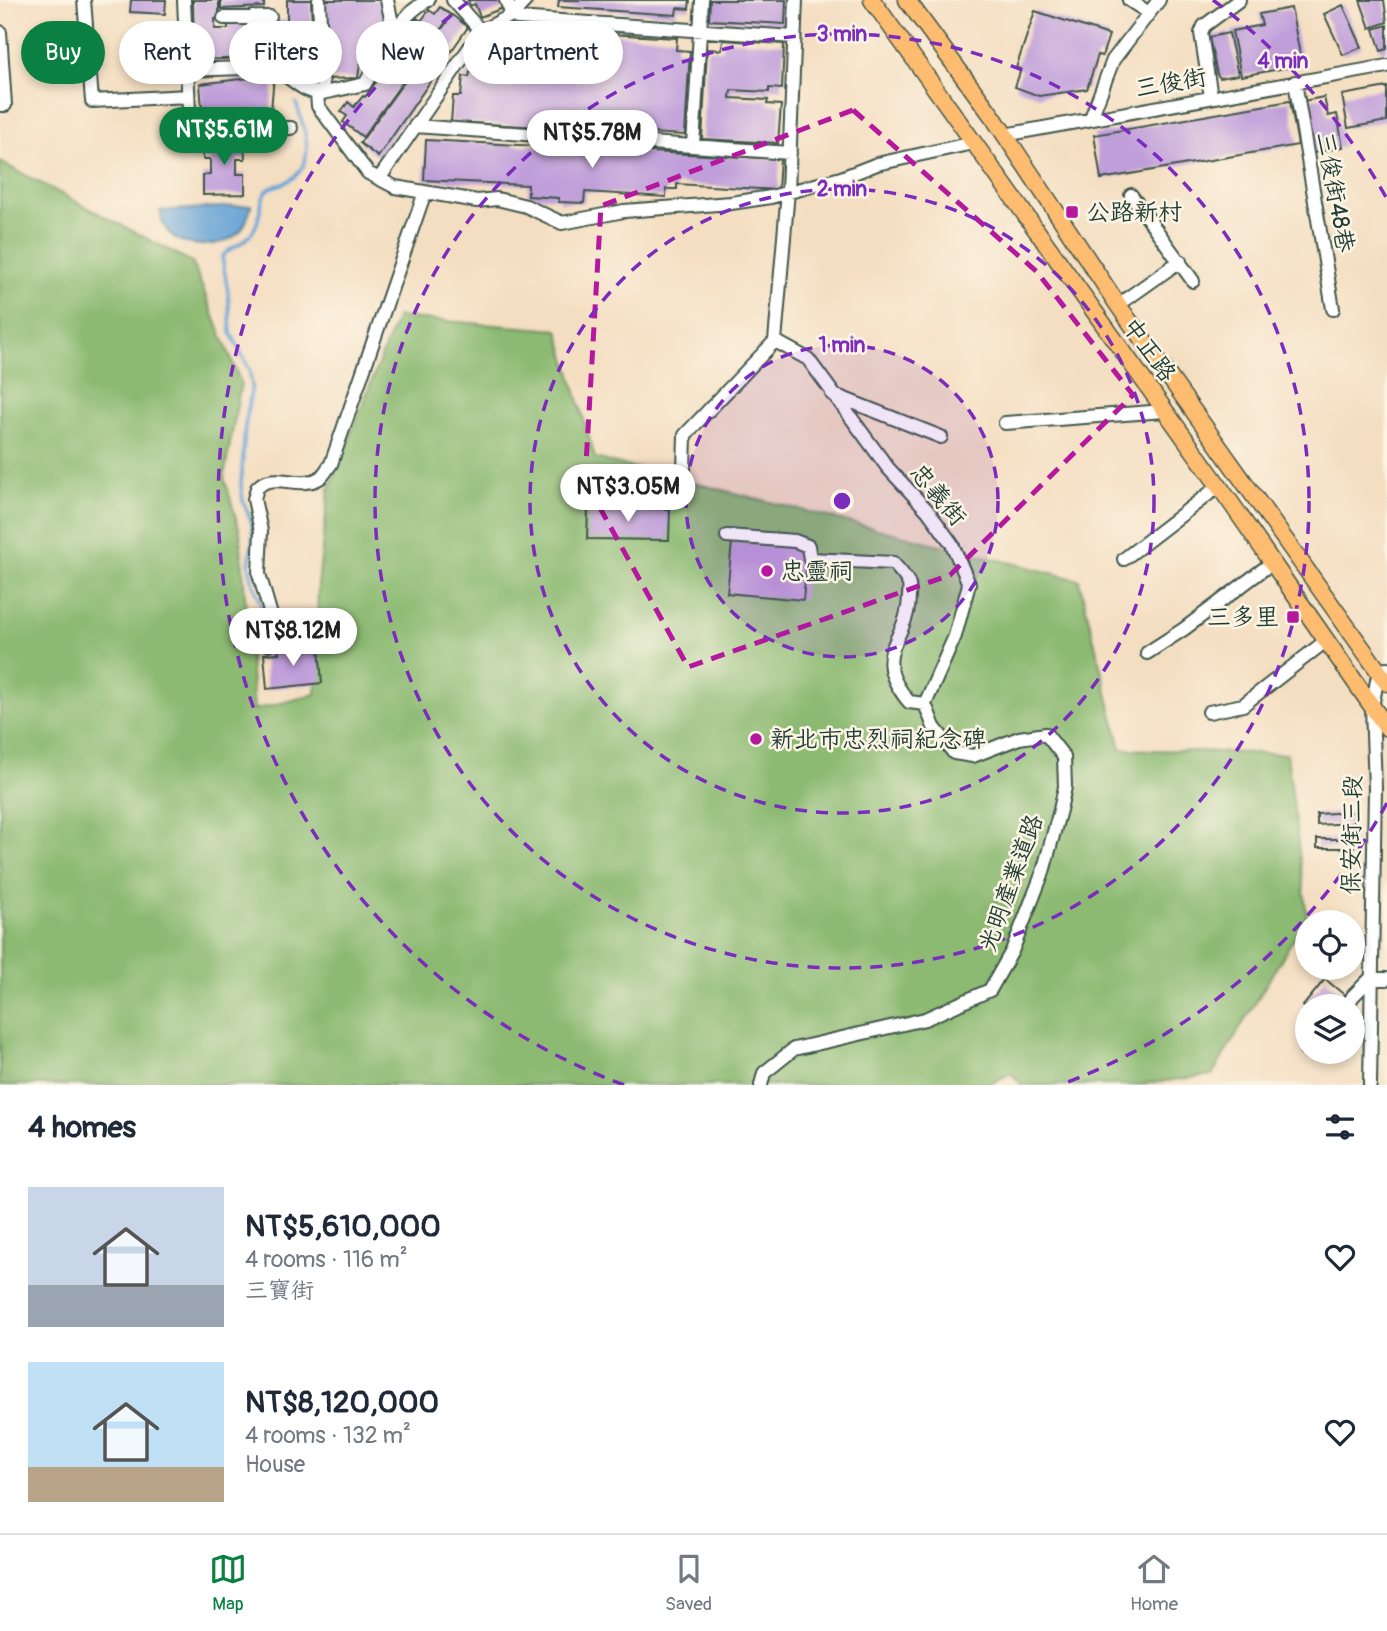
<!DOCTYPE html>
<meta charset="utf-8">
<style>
body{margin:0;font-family:Pangolin,"LXGW WenKai TC",sans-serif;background:#f6f6f7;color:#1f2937;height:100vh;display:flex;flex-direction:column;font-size:26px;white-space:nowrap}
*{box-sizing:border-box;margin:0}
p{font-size:23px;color:#747a83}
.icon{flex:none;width:38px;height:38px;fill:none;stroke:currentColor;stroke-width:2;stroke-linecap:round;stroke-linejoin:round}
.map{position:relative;height:1085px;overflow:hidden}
.details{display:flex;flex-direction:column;background:#fff;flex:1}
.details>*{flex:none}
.guide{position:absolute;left:21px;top:21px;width:700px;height:63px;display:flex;gap:14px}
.buttons{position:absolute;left:1295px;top:910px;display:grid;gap:14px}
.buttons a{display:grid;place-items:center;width:70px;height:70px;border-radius:50%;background:#fff;box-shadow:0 4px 10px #0003;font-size:35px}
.price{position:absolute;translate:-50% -60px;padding:0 16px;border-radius:24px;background:#fff;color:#222;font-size:23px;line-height:46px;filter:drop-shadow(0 2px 4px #0008)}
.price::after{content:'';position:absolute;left:50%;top:42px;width:21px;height:16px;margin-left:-10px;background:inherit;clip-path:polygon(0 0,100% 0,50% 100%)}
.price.active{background:#0b8043;color:#fff}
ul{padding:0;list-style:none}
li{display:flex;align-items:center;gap:21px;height:175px;padding:0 28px}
li span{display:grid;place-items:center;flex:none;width:196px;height:140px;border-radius:0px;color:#555}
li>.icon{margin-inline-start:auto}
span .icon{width:84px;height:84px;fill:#fffc;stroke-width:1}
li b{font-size:30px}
h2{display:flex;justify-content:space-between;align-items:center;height:84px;padding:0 28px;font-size:30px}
.tag{padding:0 24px;border-radius:32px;background:#fff;box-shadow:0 4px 10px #0003;font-size:24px;line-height:63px}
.tag.active{background:#0b8043;color:#fff}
.menu{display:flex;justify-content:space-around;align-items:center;height:98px;border-top:2px solid #e0e1e3;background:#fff;font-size:19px;color:#747a83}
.menu a{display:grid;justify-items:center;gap:4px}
.menu .active{color:#0b8043}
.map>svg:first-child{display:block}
</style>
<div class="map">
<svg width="1387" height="1085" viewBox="0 0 1387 1085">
<rect width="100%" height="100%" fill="#fcf5e5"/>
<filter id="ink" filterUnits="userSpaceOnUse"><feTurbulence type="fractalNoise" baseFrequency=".0143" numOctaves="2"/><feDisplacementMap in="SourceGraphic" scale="14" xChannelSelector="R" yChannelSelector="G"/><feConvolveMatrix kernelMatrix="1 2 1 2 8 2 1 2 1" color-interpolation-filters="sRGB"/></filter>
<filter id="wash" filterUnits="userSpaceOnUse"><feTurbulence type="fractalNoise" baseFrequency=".00686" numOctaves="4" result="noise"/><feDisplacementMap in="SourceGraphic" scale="28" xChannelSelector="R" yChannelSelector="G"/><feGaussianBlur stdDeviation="1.57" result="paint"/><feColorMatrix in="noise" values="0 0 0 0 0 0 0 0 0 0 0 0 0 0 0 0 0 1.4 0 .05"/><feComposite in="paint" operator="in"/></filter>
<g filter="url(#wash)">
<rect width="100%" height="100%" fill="#f4dec1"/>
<path fill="#8cba72" stroke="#567c53" stroke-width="2" d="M0,162L192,262L241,383L224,477L240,532L254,710L316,694L318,584L329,489L397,317L558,330L595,458L1079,580L1121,749L1287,754L1307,916L1212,1075L1134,1085H1022L1011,1073L988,1085H0Z"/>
<path fill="#65a2d6" stroke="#427085" stroke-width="2" d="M251,205C249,215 246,227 237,234C218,250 178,250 164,226C162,222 161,215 160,211Z"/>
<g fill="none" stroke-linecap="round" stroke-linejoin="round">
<path stroke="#65a2d6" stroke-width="3.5" d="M264,625L260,601L252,580L249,565L253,536L252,523L243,501L241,485L245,426L252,386L249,369L231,333L228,292L222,257C229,247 243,245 251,234C262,220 258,206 265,194C269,185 281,186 288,181C318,164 305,129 296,103"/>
</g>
<g id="blocks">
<path fill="#bf9eda" d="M131,0H166L165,14L130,12Z
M193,0H219V18L215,19V29H228V23H249L250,58L194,60Z
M221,0H264V7L221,9Z
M287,0H311L314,73H289L288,61H268L266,21H287Z
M324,0H381V4H383L385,38L372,39L373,53L367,54V64H360L358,78L326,79Z
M468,0H503V8L480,17L475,4L470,6Z
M559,0H690L689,9L677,8L676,15L558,7Z
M710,0H786L785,24L709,20Z
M1360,0H1384L1387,22L1370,28Z
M1343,5L1362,47L1343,55L1324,14Z
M440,7L451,15L363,137L343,122L347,116L341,112L348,102L354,107L363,96L365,97L394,57L390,54L395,48L399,51L415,28L412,25L417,18L421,21L429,10L435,14Z
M1291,8L1302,65L1241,76L1232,31L1262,25L1259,14Z
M1035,11L1109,35L1102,56L1098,55L1087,89L1039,96L1015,87L1021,69L1016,68Z
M452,15L468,27L378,157L360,143Z
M1387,25V49L1381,51L1374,29Z
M505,28L677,38L676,50L690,51L685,135L451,122L453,96H461L463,76L469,77L470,72H475L476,64H481V58H489L490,43L504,44Z
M1229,33L1238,75L1220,78L1217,74L1209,37Z
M723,40L784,44L782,89L769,88V92L731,90L730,98L768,100L767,104L781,105L778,143L702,139L707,49L722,50Z
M274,75L271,111L241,119L203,120L200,84Z
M1387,87V121L1348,128L1342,95Z
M1324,97L1328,116L1337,114L1343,147L1313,153L1303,101Z
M1290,101L1298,145L1101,179L1094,135Z
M203,140H244L245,159H237V174H245V194L203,195V175L210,174V159H203Z
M426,140L780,159L778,190L677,184V189H666V197L585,192L584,203L559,202V198L528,196V185L424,180Z
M588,508L670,509L669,540L587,539Z
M732,542L808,549L803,600L727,593Z
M305,647L306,650L319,648L322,683L267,689L264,654L279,653L278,650Z
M1354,812V823L1317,825V814Z
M1317,839H1354V848H1317Z
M1325,979L1347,997L1339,1006H1307V1009L1303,1006Z
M1353,1011H1360L1358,1042H1353Z"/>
</g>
</g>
<g filter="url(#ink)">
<use href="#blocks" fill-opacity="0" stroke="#3f5549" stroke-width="2"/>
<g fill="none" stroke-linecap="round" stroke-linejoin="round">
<g stroke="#3f5549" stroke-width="16">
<path id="minor" d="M84,0L92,101L188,96
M184,0L189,110L195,127L205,130L291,128
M387,0L394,32
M453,0L481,31
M506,0L512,15L517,18L794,37
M1129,0L1149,13
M253,17L256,67
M224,18L270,17
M0,32L5,105H0
M187,70L270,67C289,73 302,95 323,93L319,0
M1295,82L1333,309
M323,93L365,84C382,54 396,17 428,0
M317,94L318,106L368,173L395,187L477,201L497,199L526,206L562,223L624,211L731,203L771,197L841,178L877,164L973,143
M1211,97L1201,33L1204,26L1239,0
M1091,118L1113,60L1159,0
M415,126L790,153
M1004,135L1387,66
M693,146L702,0
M379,179L481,31L512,15L526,0
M1131,195L1193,281
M1118,305L1180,261
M775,341L788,191L796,0
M832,394L941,437
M1005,423L1165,411
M657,502L684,469L685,435L775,341
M727,536L795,541L808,546L810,559L893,563C898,569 907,577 909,585C910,586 909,595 909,596C909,642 867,651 909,702L925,704L955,636L969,584L952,544L928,511L888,468L808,359L775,341
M1124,559L1219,486
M268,644L273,622L259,574L261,531L254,499L257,488C273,470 302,491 321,477C325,474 328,467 331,464L425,192
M1147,653L1184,629L1273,562
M1209,712L1243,705L1327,640
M1347,1006L1353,996L1370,979H1387
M1306,1050H1307
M761,1085L764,1073L794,1049L925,1019L990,990L1012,951L1043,872L1060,810L1065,787L1064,757L1046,734L1019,738L973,756L954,753L934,727L925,704
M1370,1085L1375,788L1372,707L1379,670L1387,669"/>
</g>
<g stroke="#3f5549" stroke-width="19">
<path id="major" d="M872,0L1231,503L1387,728
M907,0L993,117L1118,305L1387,683"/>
</g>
<use href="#minor" stroke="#fff" stroke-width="12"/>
<use href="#major" stroke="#fdbc70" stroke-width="16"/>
</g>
</g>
<path fill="none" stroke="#b5179e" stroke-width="5" stroke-dasharray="14 9" stroke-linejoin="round" d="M853,110L1037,272L1133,395L950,575L688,667L585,481L601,206Z"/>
<circle cx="842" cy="501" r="156" fill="#7b2cbf" fill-opacity=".12"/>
<g fill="none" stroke="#7b2cbf" stroke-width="3.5" stroke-dasharray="12 9">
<circle cx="842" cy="501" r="156"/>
<circle cx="842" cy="501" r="312"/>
<circle cx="842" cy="501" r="467"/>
<path d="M1387 803A623 623 0 0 1 1060 1085M624 1085A623 623 0 0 1 471 0M1213 0A623 623 0 0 1 1387 199"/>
</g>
<g fill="#b5179e" stroke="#fcf5e5" stroke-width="2.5">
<rect x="1065" y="205" width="14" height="14" rx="3.5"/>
<circle cx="767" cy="571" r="7"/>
<rect x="1286" y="610" width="14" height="14" rx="3.5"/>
<circle cx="756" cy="739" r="7"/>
</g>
<g text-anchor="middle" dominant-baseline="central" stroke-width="5" stroke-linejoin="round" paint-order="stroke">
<g font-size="24" fill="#1f3d34" stroke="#fcf5e5">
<text transform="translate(1171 83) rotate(-10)">三俊街</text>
<text transform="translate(1335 192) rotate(80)">三俊街48巷</text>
<text transform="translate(1149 350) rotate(54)">中正路</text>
<text transform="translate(938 495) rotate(50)">忠義街</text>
<text transform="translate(1352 835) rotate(-89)">保安街三段</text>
<text transform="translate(1011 883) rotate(-70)">光明產業道路</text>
</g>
<g font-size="24" fill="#1f3d34" stroke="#fcf5e5" text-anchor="start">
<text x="1086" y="212">公路新村</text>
<text x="781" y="571">忠靈祠</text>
<text x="1279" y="617" text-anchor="end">三多里</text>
<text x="770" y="739">新北市忠烈祠紀念碑</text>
</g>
</g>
<circle cx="842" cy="501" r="10" fill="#7b2cbf" stroke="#fcf5e5" stroke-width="3.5"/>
<g font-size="21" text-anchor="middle" font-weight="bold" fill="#7b2cbf" stroke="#fcf5e5" stroke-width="5" stroke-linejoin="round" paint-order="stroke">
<text x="842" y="41">3 min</text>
<text x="1283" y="68">4 min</text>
<text x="842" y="196">2 min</text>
<text x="842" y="352">1 min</text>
</g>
</svg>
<div class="buttons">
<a><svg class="icon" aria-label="locate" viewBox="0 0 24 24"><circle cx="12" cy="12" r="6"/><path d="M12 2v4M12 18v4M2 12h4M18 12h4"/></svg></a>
<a><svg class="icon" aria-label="layers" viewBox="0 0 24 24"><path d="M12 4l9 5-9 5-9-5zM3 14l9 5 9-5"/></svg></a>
</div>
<b class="price active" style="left:224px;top:167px">NT$5.61M</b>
<b class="price" style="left:592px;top:170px">NT$5.78M</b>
<b class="price" style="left:628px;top:524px">NT$3.05M</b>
<b class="price" style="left:293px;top:668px">NT$8.12M</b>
<div class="guide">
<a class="tag active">Buy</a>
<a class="tag">Rent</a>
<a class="tag">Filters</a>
<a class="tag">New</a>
<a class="tag">Apartment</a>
</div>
</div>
<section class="details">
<h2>4 homes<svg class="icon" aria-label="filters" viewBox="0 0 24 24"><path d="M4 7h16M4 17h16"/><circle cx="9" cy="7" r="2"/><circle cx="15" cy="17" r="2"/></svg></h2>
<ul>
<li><span style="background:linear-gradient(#c9d6e8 70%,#9aa5b1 0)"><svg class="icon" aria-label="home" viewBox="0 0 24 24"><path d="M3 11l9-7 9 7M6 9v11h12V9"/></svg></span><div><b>NT$5,610,000</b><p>4 rooms · 116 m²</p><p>三寶街</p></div><svg class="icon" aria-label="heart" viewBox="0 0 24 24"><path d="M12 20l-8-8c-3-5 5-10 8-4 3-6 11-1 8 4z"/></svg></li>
<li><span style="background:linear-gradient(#bfe0f5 75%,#b9a48a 0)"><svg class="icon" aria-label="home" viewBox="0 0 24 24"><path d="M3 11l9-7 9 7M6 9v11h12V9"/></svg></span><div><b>NT$8,120,000</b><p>4 rooms · 132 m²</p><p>House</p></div><svg class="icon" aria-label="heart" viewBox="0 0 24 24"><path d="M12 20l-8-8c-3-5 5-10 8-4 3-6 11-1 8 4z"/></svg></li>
</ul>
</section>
<nav class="menu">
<a class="active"><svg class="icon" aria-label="map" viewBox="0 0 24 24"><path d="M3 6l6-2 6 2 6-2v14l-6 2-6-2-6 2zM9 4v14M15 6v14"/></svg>Map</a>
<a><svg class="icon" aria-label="saved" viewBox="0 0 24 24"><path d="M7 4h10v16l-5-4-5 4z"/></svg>Saved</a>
<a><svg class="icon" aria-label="home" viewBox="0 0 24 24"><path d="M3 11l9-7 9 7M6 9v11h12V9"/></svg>Home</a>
</nav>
